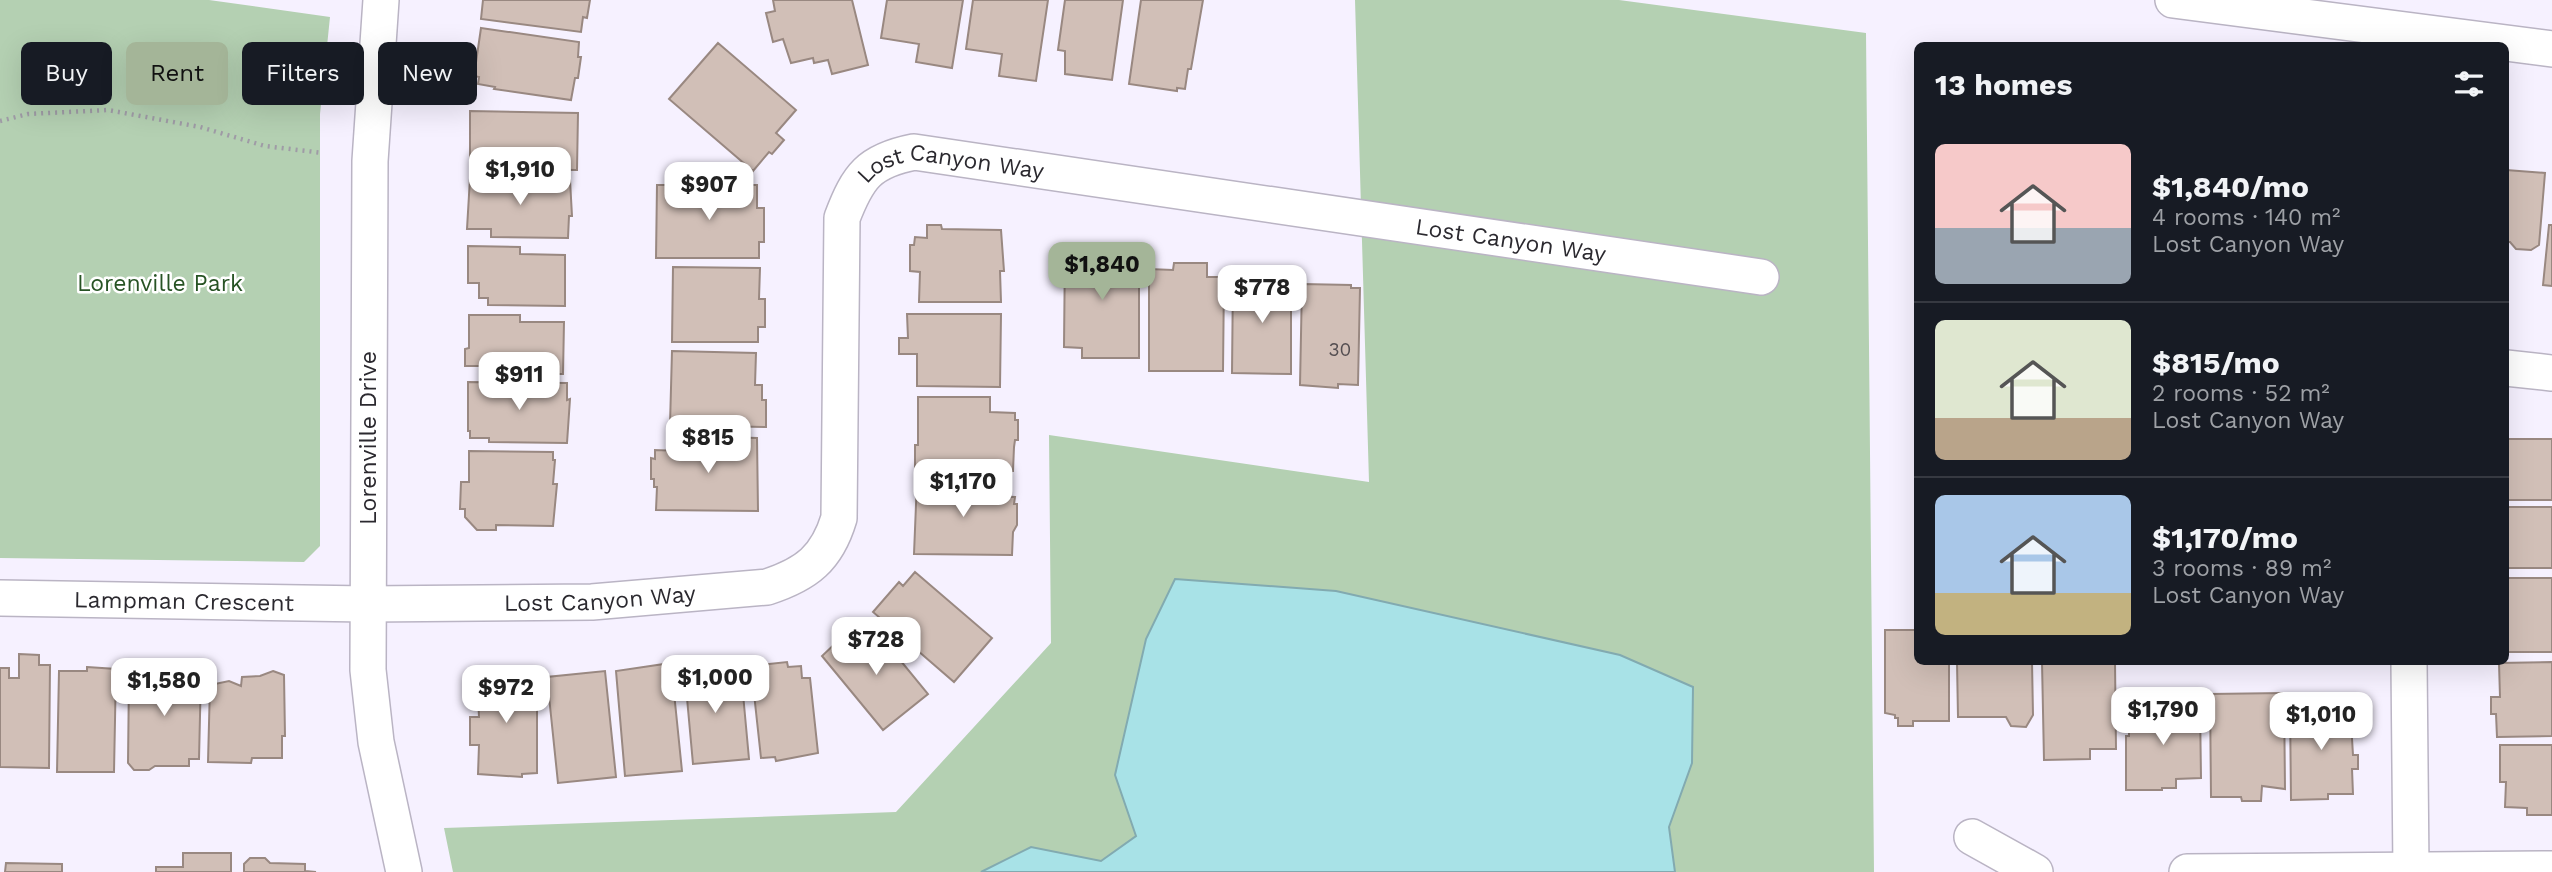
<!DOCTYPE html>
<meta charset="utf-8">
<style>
body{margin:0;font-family:"Work Sans",sans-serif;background:#20242c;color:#f1f3f6;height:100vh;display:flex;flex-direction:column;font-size:26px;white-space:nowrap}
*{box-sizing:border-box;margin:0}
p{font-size:23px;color:#9ea1a6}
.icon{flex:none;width:38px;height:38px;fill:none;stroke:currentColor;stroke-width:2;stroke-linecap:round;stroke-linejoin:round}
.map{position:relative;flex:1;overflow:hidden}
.side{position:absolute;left:1914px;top:42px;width:595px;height:623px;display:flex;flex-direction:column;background:#171b24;border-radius:10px;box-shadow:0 7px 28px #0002}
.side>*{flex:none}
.banner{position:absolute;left:21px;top:42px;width:665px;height:63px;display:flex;gap:14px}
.price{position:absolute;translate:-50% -60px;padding:0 16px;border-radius:14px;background:#fff;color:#222;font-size:23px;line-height:46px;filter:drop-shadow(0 2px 4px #0008)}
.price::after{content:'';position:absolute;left:50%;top:42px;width:21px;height:16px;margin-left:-10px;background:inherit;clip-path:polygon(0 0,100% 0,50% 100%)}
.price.selected{background:#a4b598;color:#111}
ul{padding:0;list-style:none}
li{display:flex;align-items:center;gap:21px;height:175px;padding:0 21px}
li+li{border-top:2px solid #363941}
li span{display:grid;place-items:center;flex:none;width:196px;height:140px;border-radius:10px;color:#555}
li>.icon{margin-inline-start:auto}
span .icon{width:84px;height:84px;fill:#fffc;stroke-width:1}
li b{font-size:30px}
h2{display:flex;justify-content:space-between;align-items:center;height:84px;padding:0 21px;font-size:30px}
.chip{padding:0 24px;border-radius:10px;background:#171b24;box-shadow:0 7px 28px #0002;font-size:24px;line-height:63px}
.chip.selected{background:#a4b598;color:#111}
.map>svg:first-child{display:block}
</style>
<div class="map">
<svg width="2552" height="872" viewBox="0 0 2552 872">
<rect width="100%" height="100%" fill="#f6f1ff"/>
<path fill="#b4d0b2" d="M0,0H209L330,17L320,114V546L304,562L0,558Z
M1355,0H1619L1866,33L1874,872H453L444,828L896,812L1051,643L1049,435L1369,482Z"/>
<path fill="#a8e2e7" stroke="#82aab0" stroke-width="2" d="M1175,579L1336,591L1620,655L1693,687L1692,763L1669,827L1675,872H981L1031,847L1101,861L1136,836L1115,775L1146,639Z"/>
<path fill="#d1bfb7" stroke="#998881" stroke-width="2" d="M483,0H590L587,18L583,17L581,32L481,19Z
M773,0H852L868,65L832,74L828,60L814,63L813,58L791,63L783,39L773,42L766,13L775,11Z
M887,0H963L952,68L916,62L919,44L881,38Z
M973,0H1048L1036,81L999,76L1002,54L966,49Z
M1065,0H1123L1112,80L1065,74V51L1058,50Z
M1141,0H1203L1191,69H1188L1185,89L1177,88V91L1129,84Z
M481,28L579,42L578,57H581L578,78H575L571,100L494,89L495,87L478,84L479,77L474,76Z
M718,43L796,110L776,133L784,140L772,154L769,152L753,171L669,99Z
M470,111L578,113L577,170L470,169Z
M2506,170L2545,173L2539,245L2531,250L2516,249L2510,242H2506Z
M470,178L570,180L572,216H569L568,238L491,237V229H467Z
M657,185H757V208H764V242H759V258H656Z
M927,225H941L942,229L1001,230L1004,271H1000L1001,302H919L920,272L910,271V245H914L915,237L927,238Z
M2549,225H2552V286L2543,285Z
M1088,243H1109V254H1139V358H1082V348L1064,347L1065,247H1088Z
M468,246L520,247V254L565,255V306L488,305V298H479V283H468Z
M1174,263H1207V277H1224L1223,371H1149V269L1173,270Z
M673,267L760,268L759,299H765V327H758V342H672Z
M1241,273H1260L1261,278H1291V374L1232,373L1233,276L1241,275Z
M1302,284L1351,285V288H1360L1358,385L1338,384V388L1300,385Z
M907,314H1001L1000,387L917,386V354H899V338H908Z
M469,315H520V322H564L563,374H487V366H465V349L469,348Z
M672,351L756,353L755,385H762V400H766V427L670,425Z
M468,382L567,383V400L570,399L567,443L489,442V438H470V431H468Z
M918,397H990V412L1015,413V420H1018V440H1015L1014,447L1013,471L915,470V445H918Z
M681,436L757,438L758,511L656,510L657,487H654V479H651V458L655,459V450L680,451Z
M2506,439H2552V500H2506Z
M469,451L553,452V460H555L553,484H557L553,526L496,525V530H477L465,517V509H460L461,482H469Z
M917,480L990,481L989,496L1015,497L1014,504H1017V525L1013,532L1012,555L914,554Z
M2506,507H2552V568H2506Z
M915,572L992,638L954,682L873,612L899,582L903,586Z
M2506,578H2552V652H2506Z
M873,627L928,694L883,730L822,656L841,638L850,649L852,639L861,632Z
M1885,630H1918V662H1949V721H1913V726H1898V718H1895V715L1885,713Z
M19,654L39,655V665H50L49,768L0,767V668H9V678H19Z
M161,662H177L180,673H201L199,759H189V766H155L149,770H134L128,763L129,676H136V672H157L158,668H160Z
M720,662L721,674L733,673L734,684L742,683L749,759L693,764L684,665Z
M787,662L788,667L801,666L802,678H810L818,753L776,761L775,757L761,758L752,675L761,674L760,665Z
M1957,662H2032L2033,715L2026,727L2011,726L2006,717H1958Z
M2042,662H2115L2116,749H2090V759L2044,760Z
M2552,662V736L2497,737L2496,714H2491V697H2500L2499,663Z
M671,663L682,771L625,776L616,671Z
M87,667L116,669L114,772H57L59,671H87Z
M488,669L494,675H537V773L522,774V777L478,774L479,745H470V717H479L478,696H484L471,684Z
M273,671L284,675L285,736H282V758H252L251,763L208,762L210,685L229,681L241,686L242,677L260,676Z
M605,671L616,777L558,783L547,677Z
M2284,693L2285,789L2262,786L2261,801H2242L2241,797H2211L2210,694Z
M2290,705H2350L2353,755H2358V769H2352L2353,794H2328V799L2291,800Z
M2129,707H2200L2201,778L2176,779V788H2162V790H2126V736H2129Z
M2500,745H2552V815H2527V808L2505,807L2506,782H2500Z
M183,853H231V872H156V867H183Z
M250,858H265L270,863L305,864V871L316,872H244V864Z
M6,863L62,864V872H5Z"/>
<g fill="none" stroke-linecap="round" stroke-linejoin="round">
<g stroke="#bab4c4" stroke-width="38">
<g id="minor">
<path d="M381,0L370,161L368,670L376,742L404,872"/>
<path d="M2173,0L2552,49"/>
<path d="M2506,368L2552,373"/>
<path id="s1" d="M0,598L367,604L592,602L767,587C807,574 827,558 839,518L842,218C858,176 869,161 914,152L1761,277"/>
<path d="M2409,662L2411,870"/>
<path d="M1972,837L2035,872"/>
<path d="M2187,872L2552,869"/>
</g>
</g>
<path stroke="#9f9ba6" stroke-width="4.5" stroke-dasharray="2 5" stroke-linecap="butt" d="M0,121L28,114L108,110L200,127L265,146L323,153"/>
<use href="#minor" stroke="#fff" stroke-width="35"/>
</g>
<g text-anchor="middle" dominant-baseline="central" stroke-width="5" stroke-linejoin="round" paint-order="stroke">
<g font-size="19" fill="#544e51">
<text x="1340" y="349">30</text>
</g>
<g font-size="23" fill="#2b292f" stroke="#fff">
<text stroke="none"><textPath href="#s1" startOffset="1312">Lost Canyon Way</textPath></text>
<text stroke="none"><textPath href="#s1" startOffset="1880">Lost Canyon Way</textPath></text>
<text transform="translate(368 438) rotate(-90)">Lorenville Drive</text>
<text stroke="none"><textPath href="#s1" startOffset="600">Lost Canyon Way</textPath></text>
<text stroke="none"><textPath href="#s1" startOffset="184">Lampman Crescent</textPath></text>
</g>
<g font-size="23" fill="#275324" stroke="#fff">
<text x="160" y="283">Lorenville Park</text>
</g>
</g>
</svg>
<b class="price" style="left:520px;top:207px">$1,910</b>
<b class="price" style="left:709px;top:222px">$907</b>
<b class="price selected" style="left:1102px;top:302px">$1,840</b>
<b class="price" style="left:1262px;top:325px">$778</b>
<b class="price" style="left:519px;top:412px">$911</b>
<b class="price" style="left:708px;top:475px">$815</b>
<b class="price" style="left:963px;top:519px">$1,170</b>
<b class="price" style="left:876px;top:677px">$728</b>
<b class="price" style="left:715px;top:715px">$1,000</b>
<b class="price" style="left:164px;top:718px">$1,580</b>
<b class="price" style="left:506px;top:725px">$972</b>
<b class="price" style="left:2163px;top:747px">$1,790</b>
<b class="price" style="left:2321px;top:752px">$1,010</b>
<div class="banner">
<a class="chip">Buy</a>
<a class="chip selected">Rent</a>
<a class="chip">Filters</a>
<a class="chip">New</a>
</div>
<section class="side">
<h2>13 homes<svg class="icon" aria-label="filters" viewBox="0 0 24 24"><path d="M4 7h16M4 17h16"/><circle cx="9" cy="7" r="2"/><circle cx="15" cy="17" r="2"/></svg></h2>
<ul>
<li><span style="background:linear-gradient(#f6c9c9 60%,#9aa5b1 0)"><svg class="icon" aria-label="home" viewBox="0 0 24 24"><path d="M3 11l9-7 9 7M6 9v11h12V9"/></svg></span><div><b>$1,840/mo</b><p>4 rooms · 140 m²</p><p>Lost Canyon Way</p></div></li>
<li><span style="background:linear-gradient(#dfe7d0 70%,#b9a48a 0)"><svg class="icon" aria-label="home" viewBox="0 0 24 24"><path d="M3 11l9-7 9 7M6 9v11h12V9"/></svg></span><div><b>$815/mo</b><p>2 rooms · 52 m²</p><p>Lost Canyon Way</p></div></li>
<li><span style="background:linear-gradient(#a9c7e8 70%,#c2b280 0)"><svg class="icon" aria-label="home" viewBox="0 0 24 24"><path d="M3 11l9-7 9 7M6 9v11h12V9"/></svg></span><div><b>$1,170/mo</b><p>3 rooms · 89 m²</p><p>Lost Canyon Way</p></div></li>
</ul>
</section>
</div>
